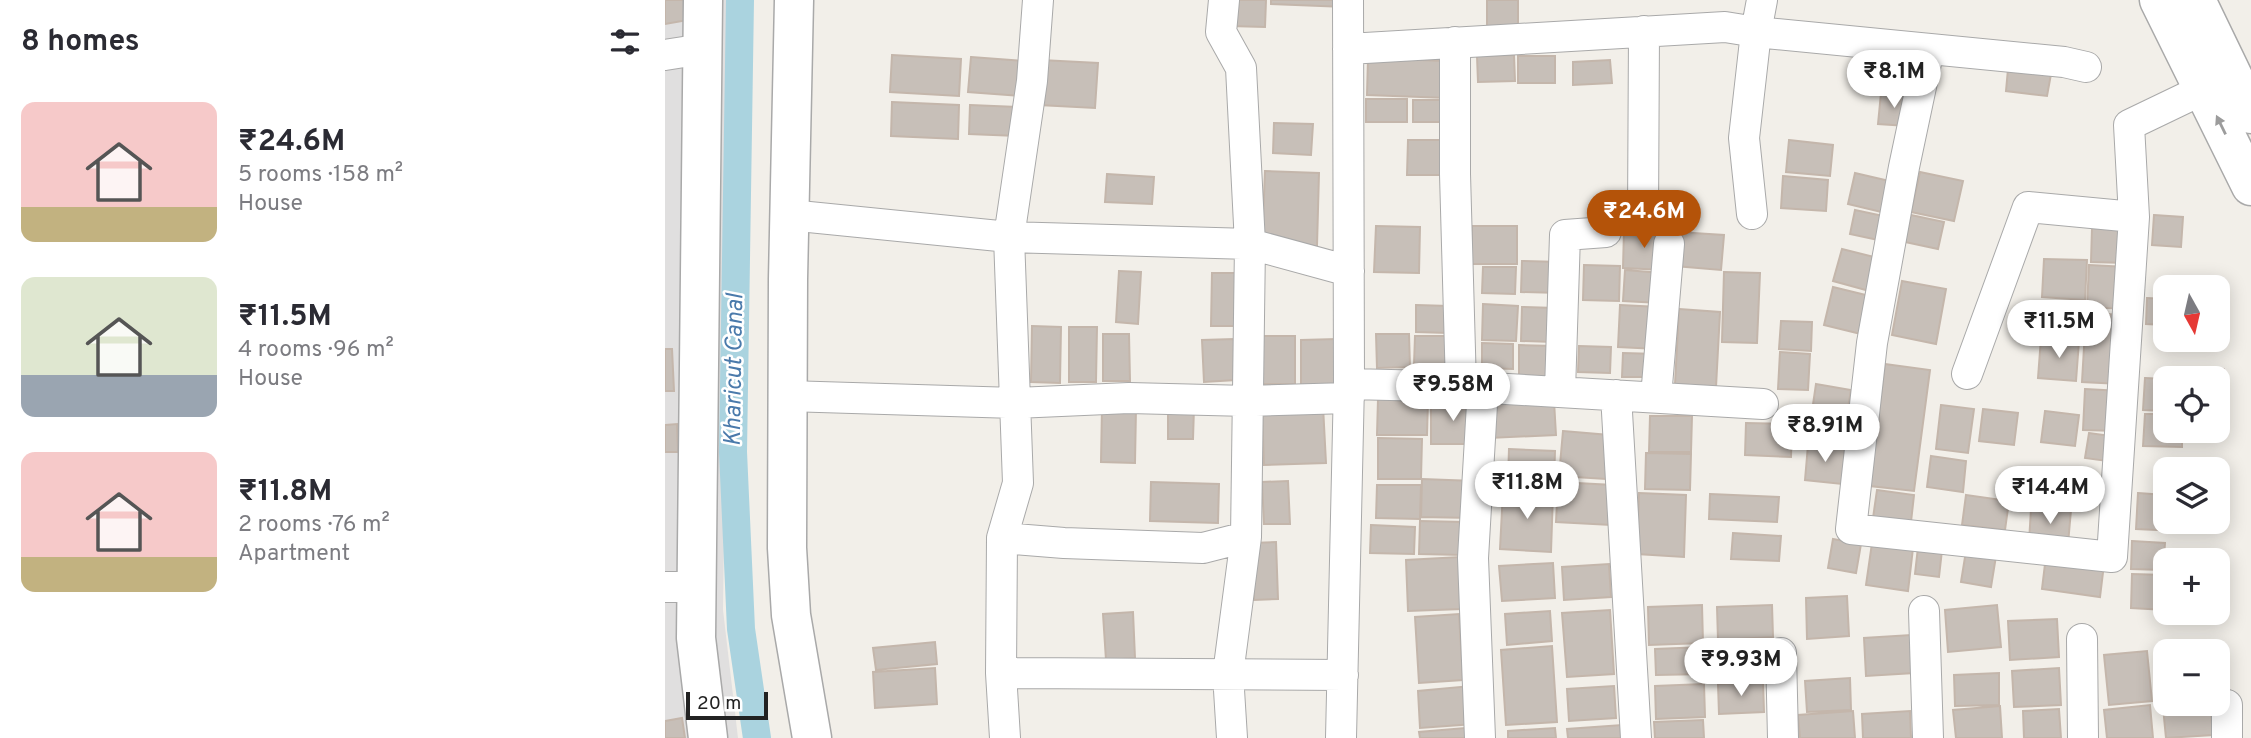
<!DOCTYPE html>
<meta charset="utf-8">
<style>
body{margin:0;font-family:Overpass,sans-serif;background:#f2f2f3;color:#2b2b33;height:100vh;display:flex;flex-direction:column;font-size:26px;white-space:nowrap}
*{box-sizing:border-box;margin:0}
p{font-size:23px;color:#7c7c81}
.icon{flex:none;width:38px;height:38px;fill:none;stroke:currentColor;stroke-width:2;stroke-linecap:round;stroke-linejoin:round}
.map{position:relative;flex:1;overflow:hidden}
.panel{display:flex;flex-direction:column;background:#fff;width:665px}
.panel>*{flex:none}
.needle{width:46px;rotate:172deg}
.fabs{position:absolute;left:1488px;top:275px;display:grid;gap:14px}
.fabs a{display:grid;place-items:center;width:77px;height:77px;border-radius:14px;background:#fff;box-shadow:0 4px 18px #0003;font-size:35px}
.scale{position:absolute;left:21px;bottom:18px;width:82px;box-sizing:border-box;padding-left:7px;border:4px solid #222;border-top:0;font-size:19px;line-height:24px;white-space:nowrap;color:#222;-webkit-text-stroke:5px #fff;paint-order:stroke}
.price{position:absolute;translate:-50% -60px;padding:0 16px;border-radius:24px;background:#fff;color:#222;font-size:23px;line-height:46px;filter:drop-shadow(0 2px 4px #0008)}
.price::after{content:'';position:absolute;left:50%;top:42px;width:21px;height:16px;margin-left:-10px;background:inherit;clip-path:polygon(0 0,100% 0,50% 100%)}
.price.selected{background:#b45309;color:#fff}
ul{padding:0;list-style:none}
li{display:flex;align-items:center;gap:21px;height:175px;padding:0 21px}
li span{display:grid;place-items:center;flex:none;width:196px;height:140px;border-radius:14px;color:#555}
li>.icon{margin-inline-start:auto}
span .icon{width:84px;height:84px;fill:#fffc;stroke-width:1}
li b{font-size:30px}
h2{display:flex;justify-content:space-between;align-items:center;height:84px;padding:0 21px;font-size:30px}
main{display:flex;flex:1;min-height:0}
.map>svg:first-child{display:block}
</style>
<main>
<section class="panel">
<h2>8 homes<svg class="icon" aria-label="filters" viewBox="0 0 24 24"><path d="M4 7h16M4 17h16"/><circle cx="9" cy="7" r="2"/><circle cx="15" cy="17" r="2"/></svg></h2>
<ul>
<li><span style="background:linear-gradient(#f6c9c9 75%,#c2b280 0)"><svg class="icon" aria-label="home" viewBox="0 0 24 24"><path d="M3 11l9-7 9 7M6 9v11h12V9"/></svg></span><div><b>₹24.6M</b><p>5 rooms · 158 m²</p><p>House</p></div></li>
<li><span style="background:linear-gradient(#dfe7d0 70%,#9aa5b1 0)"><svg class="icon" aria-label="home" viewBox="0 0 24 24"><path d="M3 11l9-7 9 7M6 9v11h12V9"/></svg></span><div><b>₹11.5M</b><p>4 rooms · 96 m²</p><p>House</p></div></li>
<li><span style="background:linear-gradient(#f6c9c9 75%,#c2b280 0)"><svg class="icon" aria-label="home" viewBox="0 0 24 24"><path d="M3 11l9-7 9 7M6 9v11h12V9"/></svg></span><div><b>₹11.8M</b><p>2 rooms · 76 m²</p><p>Apartment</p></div></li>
</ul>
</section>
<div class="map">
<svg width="1586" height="738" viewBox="0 0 1586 738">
<rect width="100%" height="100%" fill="#f2efe9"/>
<path fill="#e0dfdf" d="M0,0H66L58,610L73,738H0Z"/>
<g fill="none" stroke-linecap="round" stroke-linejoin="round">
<path stroke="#aad3df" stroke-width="28" d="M75,0L68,452L76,629L92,738"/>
</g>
<path fill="#c7bfb8" stroke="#c4b6ab" stroke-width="2" d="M0,0H20L23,20L0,24Z
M566,0H601L600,27L565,26Z
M606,0H680V7L606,4Z
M822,0H853V39H822Z
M227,55L296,59L294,96L225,92Z
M849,55L850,81L813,82L812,56Z
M853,56H890V83H853Z
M306,57L358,61L355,96L303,92Z
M703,58L780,61L782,98L702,95Z
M376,60L433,63L430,108L374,105Z
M945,60L947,83L908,85V62Z
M1343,69L1386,74L1382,96L1341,91Z
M1216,93L1245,96L1242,126L1213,124Z
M701,99H742V122H701Z
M748,100H779L780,122H748Z
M227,102L294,105L293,139L226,136Z
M305,105L356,107L355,136L304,134Z
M609,123L648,124L646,155L608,153Z
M743,140H780L779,175H742Z
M1124,140L1168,145L1165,176L1121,172Z
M600,171L654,173L652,246L597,244Z
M1255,172L1298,181L1289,221L1246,212Z
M1190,173L1233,183L1225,214L1183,204Z
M442,174L489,177L487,204L440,202Z
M1118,176L1163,180L1161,211L1116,208Z
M1190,210L1223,217L1218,241L1185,234Z
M1246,215L1279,222L1273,249L1240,242Z
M1489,215L1518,217L1516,247L1487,245Z
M711,226L755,227L754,273L709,272Z
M807,226H852V264H807Z
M1427,228L1464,229L1462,263L1426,262Z
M959,230L1001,232L999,270L958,268Z
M1012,232L1059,235L1056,270L1010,266Z
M1177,249L1217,259L1208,292L1168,281Z
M1379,259L1422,260L1420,300L1377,297Z
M857,261L896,262L895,293L856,292Z
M919,265L955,266L954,301L918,300Z
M1424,265L1462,267L1461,309L1422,307Z
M818,267H851L850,294L817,293Z
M960,270L997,273L995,303L958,301Z
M454,271L476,272L473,324L451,322Z
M1059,272L1095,273L1092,343L1057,342Z
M547,273H580L579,326H546Z
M1237,281L1281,289L1271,344L1227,335Z
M1168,287L1209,297L1200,335L1159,325Z
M1482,298L1500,299V325L1481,324Z
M818,304L853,306L851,341L817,340Z
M1376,304L1417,306L1416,337L1374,335Z
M751,305L784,306L783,333L751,332Z
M955,305L994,307L992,349L953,347Z
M857,307L890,308L889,342L856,341Z
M1014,309L1055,312L1051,387L1010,384Z
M1421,313L1459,315L1455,384L1417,382Z
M1116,321L1147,322L1146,351L1114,349Z
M367,326L396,327L395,383L366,382Z
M404,327H432L431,382H404Z
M438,334H464L465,381H438Z
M711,334H744L745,367L712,368Z
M596,336H630V384H596Z
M750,336H781V366L749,365Z
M1376,338L1414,341L1411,381L1373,378Z
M569,339L571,380L539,382L537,340Z
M672,339L673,384L636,385V340Z
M817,343L848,344V369L817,368Z
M854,345L889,346V379L854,378Z
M914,346L946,347L945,373L913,372Z
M0,349H7L9,391H0Z
M1115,352L1145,354L1143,390L1113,389Z
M958,353L991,354L990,377H957Z
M1220,364L1265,370L1249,491L1205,486Z
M1524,368L1559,369L1557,403H1552V378H1523Z
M1480,378L1500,379V411L1478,410Z
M1151,384L1186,390L1179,431L1145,425Z
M1420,389L1456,391L1454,431L1418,430Z
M713,399H763L762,435H712Z
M889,401L891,435L824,438L822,404Z
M766,402L810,403L809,444H766Z
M1276,405L1309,409L1303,453L1271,449Z
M658,406L661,463L599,465L597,408Z
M437,407L471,408L470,463L436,462Z
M503,407H529L528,439H503Z
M1318,409L1353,413L1349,445L1314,441Z
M1380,411L1414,415L1410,446L1376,442Z
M1480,414H1500V430H1517V447L1478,446Z
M985,416H1027L1026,452H984Z
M1081,423L1127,424L1126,457L1080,455Z
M12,424L13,452H0V425Z
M898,431L944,435L941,479L894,476Z
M1424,433L1453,437L1449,462L1420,458Z
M713,438L757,439L756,479H713Z
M1143,445L1180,448L1177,484L1140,480Z
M844,449L890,451L889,482L843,480Z
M981,453L1026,454L1025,490L980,489Z
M1266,456L1301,461L1298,492L1262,487Z
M757,479L809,481L808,518L756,517Z
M623,481L625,524H599L597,482Z
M486,482L554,484L553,523L485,521Z
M893,482L948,485L946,525L891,522Z
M712,485H756L755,519L711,518Z
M1212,490L1249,495L1246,522L1208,518Z
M838,491L888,493L886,552L835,549Z
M974,493L1021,495L1019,557L972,554Z
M1473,493L1500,495V522H1514L1513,531L1471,529Z
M1045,494L1114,497L1112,522L1044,519Z
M1301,495L1344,501L1340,530L1297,525Z
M1366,509L1406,510L1403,544L1364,542Z
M755,521L799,522L798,555L754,554Z
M706,525L750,527L749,554L705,553Z
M1068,533L1116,536L1114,561L1066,559Z
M1168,539L1196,544L1191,573L1163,568Z
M1467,541L1500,543L1498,570L1466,569Z
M611,542L613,599L589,600L587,543Z
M1207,543L1248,548L1243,591L1201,585Z
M1253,547L1277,550L1274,577L1250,574Z
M1301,551L1331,556L1326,587L1296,582Z
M1381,556L1439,564L1435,597L1377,589Z
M795,557L797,609L743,611L741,560Z
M888,563L890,598L837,601L834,566Z
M944,564L946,597L899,600L897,567Z
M1467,574L1500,575V610L1466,608Z
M1182,596L1184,636L1142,639L1141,598Z
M1037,605L1038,643L984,645L983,607Z
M1107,605L1108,637L1053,640L1052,607Z
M1332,605L1336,647L1283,652L1280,610Z
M945,610L949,674L902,677L897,613Z
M885,611L887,641L842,645L840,614Z
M468,612L470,658L441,660L438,614Z
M794,614L798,680L754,683L750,617Z
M1392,619L1394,657L1345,660L1343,621Z
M1246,635L1249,673L1201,676L1199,638Z
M270,642L272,664L211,670L208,648Z
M1105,642L1106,677L1053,679L1052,644Z
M887,646L892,722L841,725L836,650Z
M1039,647L1040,674L991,675L990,649Z
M1482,651L1487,701L1444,705L1439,655Z
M1500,654V703H1499L1494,655Z
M270,668L272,704L210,708L208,672Z
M1394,668L1396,705L1349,707L1347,671Z
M1334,673V705L1290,706L1289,675Z
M1185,678L1186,710L1142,712L1140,681Z
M1098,682L1099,712L1054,714L1053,684Z
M1039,684L1040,717L991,719L990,686Z
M806,686L809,724L755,728L753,691Z
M949,686L951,718L904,721L902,689Z
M1545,704L1548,735L1501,738L1498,707Z
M1485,705L1488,738H1442L1439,710Z
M1335,706L1337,738H1291L1288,710Z
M1394,709L1396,738H1359L1358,711Z
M1188,711L1190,738H1135L1133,715Z
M1245,711L1246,738H1198L1197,714Z
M17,718L20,738H0V721Z
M1038,720L1039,738H990L989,722Z
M957,725L958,738H903L902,729Z
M800,728L801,738H755L754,732Z
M890,728L891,738H843V731Z"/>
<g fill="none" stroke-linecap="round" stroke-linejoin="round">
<g stroke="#a9a9a9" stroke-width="32">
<path id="minor" d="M559,0L556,32L576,68L585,244L581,537
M683,0L684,384L808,387L1098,404
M790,42V174L796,386
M683,49L1060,27L1091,32L1097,0
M1264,49L1239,167L1207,343L1186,529L1447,557L1469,217L1464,125L1539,89
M0,55L38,49
M1087,214L1079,138L1091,32L1399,62L1421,67
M124,215L344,237L585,244L684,271
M1302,374L1363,207L1469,217
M895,391L900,235L941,232L945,214L978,217L979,31
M951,395L971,738
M122,396L350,403L464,398L583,401L684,398
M991,397L1004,244
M337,538L399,543L538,548L581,537L563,674L567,738
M0,587H32
M1259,611L1263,738
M1417,639L1418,738
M1116,653L1118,738
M336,673L337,538L353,483L344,237L367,81L373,0
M1562,705V738
M340,738L336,673L678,675
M676,738L684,384
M815,738L808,558L818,387"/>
</g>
<g stroke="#a9a9a9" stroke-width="41">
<path id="tertiary" d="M38,0L31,638L43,738
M129,0L123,279L122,548L126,615L147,738
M1494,0L1586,186
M1531,0L1586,114"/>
</g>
<use href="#minor" stroke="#fff" stroke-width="30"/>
<use href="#tertiary" stroke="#fff" stroke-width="38"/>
</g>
<defs><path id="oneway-solid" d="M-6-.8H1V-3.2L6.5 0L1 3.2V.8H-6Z" transform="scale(1.75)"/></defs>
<use fill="#9c9c9c" href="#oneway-solid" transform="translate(1556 125) rotate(-116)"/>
<g text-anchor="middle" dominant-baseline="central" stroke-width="5" stroke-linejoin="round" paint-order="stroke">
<g font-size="24" font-style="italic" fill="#4a7aab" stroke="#fff">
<text transform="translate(70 370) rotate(-89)">Kharicut Canal</text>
</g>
</g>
</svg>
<div class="fabs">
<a><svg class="needle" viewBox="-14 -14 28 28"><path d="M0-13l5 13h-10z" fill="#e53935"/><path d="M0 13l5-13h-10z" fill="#7c7c81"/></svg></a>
<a><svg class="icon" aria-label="locate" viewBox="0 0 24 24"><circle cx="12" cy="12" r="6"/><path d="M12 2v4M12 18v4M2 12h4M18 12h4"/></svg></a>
<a><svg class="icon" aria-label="layers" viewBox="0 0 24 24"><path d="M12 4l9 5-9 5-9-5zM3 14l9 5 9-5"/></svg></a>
<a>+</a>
<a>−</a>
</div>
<div class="scale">20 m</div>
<b class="price" style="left:1229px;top:110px">₹8.1M</b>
<b class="price selected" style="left:979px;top:250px">₹24.6M</b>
<b class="price" style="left:1394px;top:360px">₹11.5M</b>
<b class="price" style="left:788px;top:423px">₹9.58M</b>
<b class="price" style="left:1160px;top:464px">₹8.91M</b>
<b class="price" style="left:862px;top:521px">₹11.8M</b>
<b class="price" style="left:1385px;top:526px">₹14.4M</b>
<b class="price" style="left:1076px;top:698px">₹9.93M</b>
</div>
</main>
